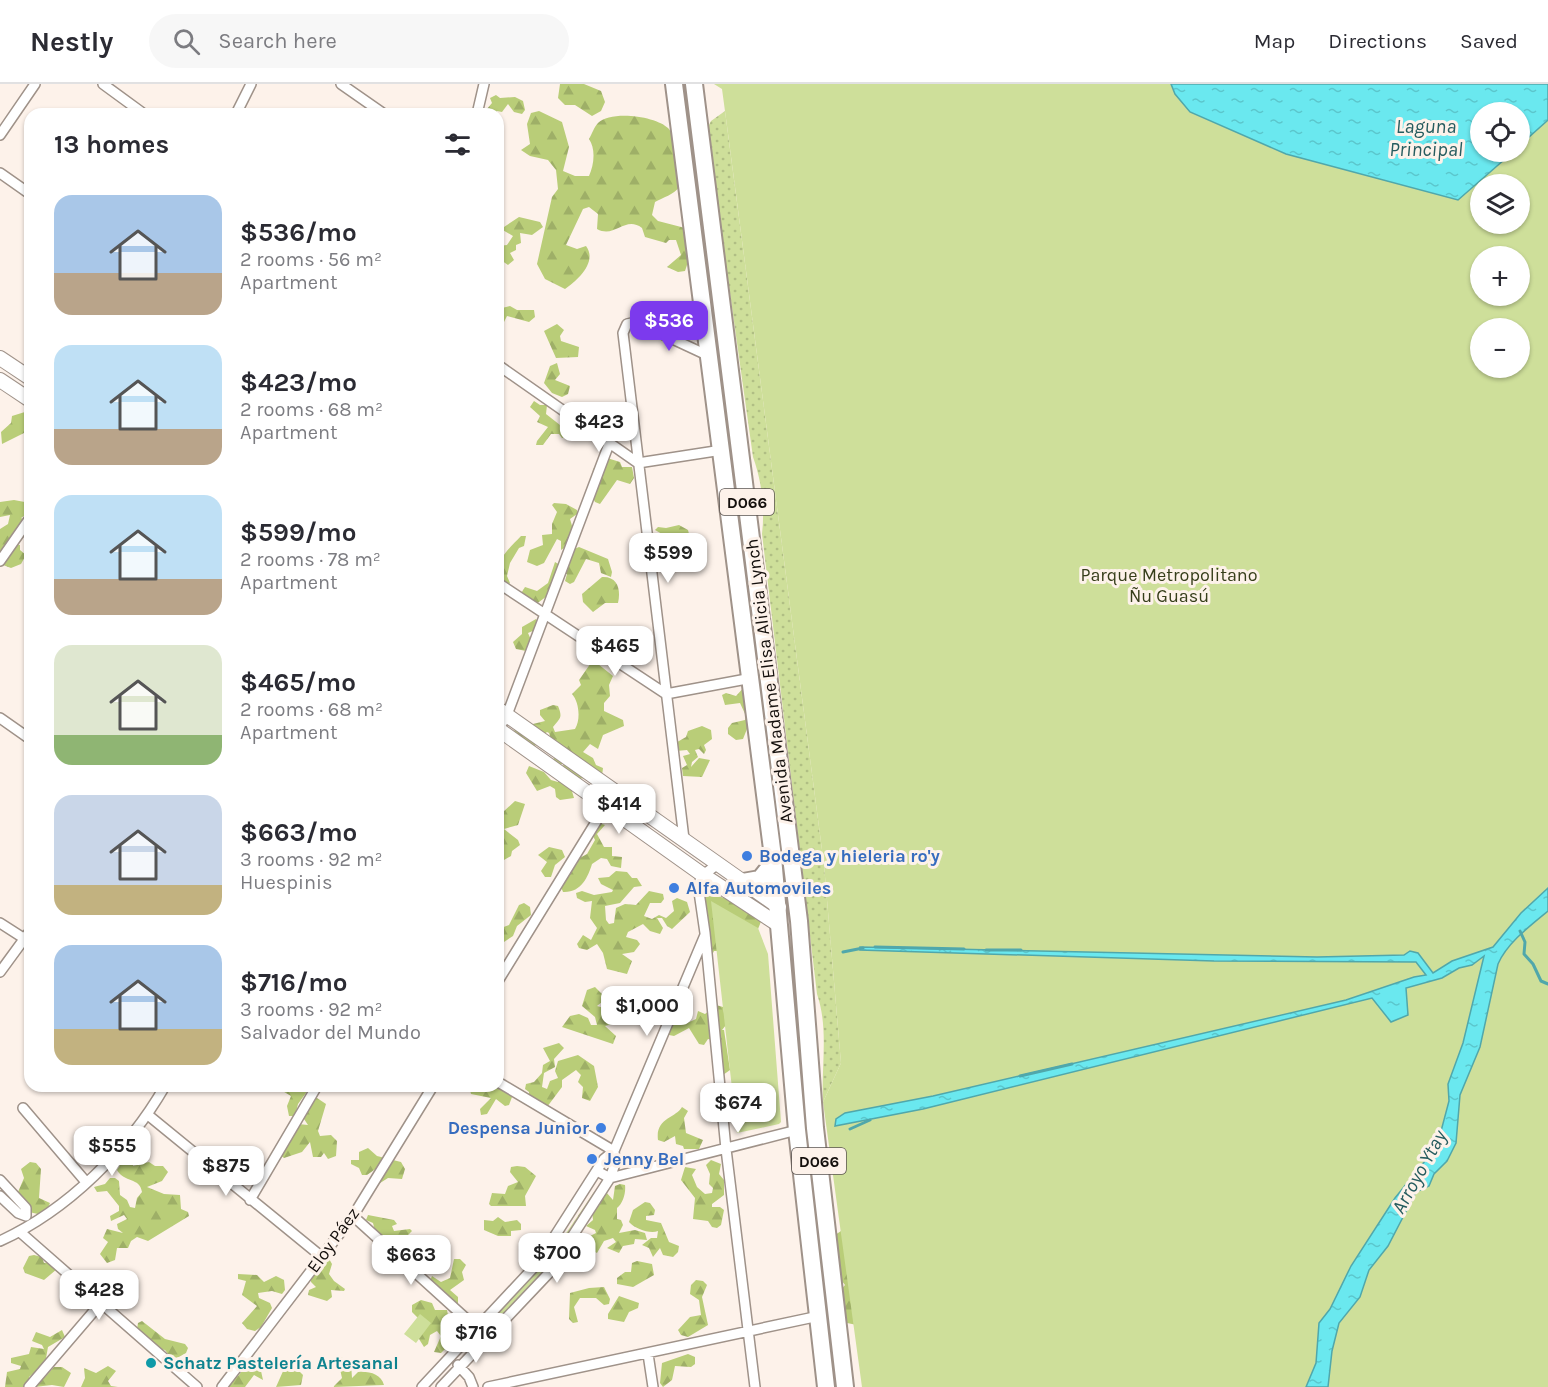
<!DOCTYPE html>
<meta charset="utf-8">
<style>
body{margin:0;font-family:Karla,sans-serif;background:#f7f7f7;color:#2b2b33;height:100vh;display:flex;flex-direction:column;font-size:22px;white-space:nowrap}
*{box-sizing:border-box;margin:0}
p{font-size:20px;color:#7c7c81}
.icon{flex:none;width:33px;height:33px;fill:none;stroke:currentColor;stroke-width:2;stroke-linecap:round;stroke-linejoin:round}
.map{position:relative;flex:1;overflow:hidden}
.details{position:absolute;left:24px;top:24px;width:480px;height:984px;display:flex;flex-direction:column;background:#fff;border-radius:18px;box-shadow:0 2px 4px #0004}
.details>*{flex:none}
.fabs{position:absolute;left:1470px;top:18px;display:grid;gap:12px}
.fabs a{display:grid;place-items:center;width:60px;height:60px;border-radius:50%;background:#fff;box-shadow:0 2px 4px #0004;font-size:30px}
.price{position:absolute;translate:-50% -51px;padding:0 14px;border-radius:12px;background:#fff;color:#222;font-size:20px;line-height:39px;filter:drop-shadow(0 2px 3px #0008)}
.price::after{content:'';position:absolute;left:50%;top:36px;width:18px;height:14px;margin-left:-9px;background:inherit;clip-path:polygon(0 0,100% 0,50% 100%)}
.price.active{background:#7c3aed;color:#fff}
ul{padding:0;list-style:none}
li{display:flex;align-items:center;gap:18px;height:150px;padding:0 30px}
li span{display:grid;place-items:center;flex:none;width:168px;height:120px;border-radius:18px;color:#555}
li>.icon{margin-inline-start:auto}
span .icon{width:72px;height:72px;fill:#fffc;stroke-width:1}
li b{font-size:26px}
h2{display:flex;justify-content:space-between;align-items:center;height:72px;padding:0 30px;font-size:26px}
header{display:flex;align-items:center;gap:36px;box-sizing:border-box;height:84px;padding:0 30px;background:#fff;border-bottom:2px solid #e1e1e2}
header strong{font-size:28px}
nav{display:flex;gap:33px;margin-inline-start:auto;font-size:21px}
.search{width:420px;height:54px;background:#f7f7f7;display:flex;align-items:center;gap:15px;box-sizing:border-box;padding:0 21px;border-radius:33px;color:#7c7c81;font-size:22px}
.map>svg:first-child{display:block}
</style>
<header>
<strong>Nestly</strong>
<div class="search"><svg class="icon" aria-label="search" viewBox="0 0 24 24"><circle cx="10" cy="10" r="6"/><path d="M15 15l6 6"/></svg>Search here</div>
<nav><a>Map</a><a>Directions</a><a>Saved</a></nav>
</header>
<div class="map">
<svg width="1548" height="1303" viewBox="0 0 1548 1303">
<defs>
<pattern id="grass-dots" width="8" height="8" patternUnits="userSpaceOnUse" patternTransform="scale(1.5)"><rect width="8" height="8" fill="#cedf9a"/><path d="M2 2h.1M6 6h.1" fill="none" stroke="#b0be84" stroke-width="1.8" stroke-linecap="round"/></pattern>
<pattern id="forest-firs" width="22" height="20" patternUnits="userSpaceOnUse" patternTransform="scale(1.5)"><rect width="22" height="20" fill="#b9cd78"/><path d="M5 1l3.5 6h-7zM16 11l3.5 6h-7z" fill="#9eaf67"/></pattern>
<pattern id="water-ripples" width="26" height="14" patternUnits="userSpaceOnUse" patternTransform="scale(1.5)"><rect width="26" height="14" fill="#6ae8ef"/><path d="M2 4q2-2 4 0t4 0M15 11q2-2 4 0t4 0" fill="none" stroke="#5bc6cc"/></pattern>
</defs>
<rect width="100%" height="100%" fill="#fdf2ea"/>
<path fill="url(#grass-dots)" d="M680,0H686L781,732L784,793Z
M725,27L824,781L841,979L823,1018C821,982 829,945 817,910L762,450C765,424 762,398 753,373L707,45L711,37Z
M788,863L797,916L837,1303H833L806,1091Z
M594,1108H597L554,1176L495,1240H492L491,1236L550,1173Z"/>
<path fill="url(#forest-firs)" d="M560,0H584L601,7L605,18L601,27L592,32L575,21H565L558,14Z
M496,11L500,14L515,13L523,17L525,26L522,30L514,28L508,20L502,28L497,27L495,30H478L480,26H486L492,19L490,14Z
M539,27L562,38L569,63L563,87L575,92H589C594,81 596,65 589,55C592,50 594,43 598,39C611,26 657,32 669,45C677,56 677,67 679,80C680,87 683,97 679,103C675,110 662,114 655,118L652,131L658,137L685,144L691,169L685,187L678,188L667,183L681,171L676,156H669L666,159L645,153L642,144C625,131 615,155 597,145L598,130L589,123L583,125L566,161L577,165L586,162C598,178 577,197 565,205L545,195L537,180L552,113L558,105L556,86L548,76L530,72L521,66L530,60L527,40L531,29Z
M519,133L540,138L543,143L532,151L520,149L521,159L516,161V166L510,169L514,176L508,181L498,174V162L507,161L513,152L501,145Z
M510,222L517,226H534L535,233L529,238L507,232L498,250V225Z
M557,240L564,246L560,252L561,257L579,263L578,273L556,274L544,247Z
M557,279L560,290L555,296L570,302L568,310L562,313L552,309L544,299L550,282Z
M534,317L540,321H547L546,330L560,341L571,344L568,353L562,354L559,350H551L543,361H536L537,357L548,343L537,338L540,332L530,323Z
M28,327L30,346L2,360L1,348L11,339L12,332Z
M607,374L620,378L622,383H632L634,394L630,400L617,396L600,420L595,418L591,410L593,385Z
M14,416L30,419V428L21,434L30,439V449L21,451L15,460L20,461V466L26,471L21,480L11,484L3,481L0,475V445L8,440L10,431L0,433V418Z
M554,419L566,420L577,426V430L570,435L573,445L564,464L561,466V457L557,455L544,479L537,482L527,478L530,466L543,461L542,451L552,450V440L557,428L552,421Z
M679,441L688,446L690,454L679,461L681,476L668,479L664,475L669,457L677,454L679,449L662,450L655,446L658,443L666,444Z
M521,452H526L524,462L519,464L510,479L507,492L510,499L506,503C488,481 507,467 521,452Z
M579,463L608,475L612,488L611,493L601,489L599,479L586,475L574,498L570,500L565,497L567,490H565L574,465Z
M555,478L560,481L547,512L535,521L520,511L525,503L537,507L548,499Z
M602,493C618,492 621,506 618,519H605L593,528L583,518L582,510Z
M536,535L539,540L535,546L528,549L532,558L526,567L516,565L513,558L522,550V543Z
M593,576L613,592L609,601L610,612L604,619V627L623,636L624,642L603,651L598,665L590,660L583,668L593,674L596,681L603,684L602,692L577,695L571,704L574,714L560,716L556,713L555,705L550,702L537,707L526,689L529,682L544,688L551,696L558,698L564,679L560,681L552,677L556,671L549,649L547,648L537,656L534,666L513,648L517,644L545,637L540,631V626L553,621L558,622C563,634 560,634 553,643L555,648L575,645C581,635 579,618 572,610L581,601L579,596Z
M746,601L762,635L766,637L769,648L761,651L747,645L743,655L736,656L728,650V644L732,639L745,636L746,632L740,619L725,621L722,611L726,609L736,612Z
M702,642L711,646L712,655L704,661L706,666L704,670L699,665L695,666L698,673L692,678L691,683L699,674L710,676L702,693L683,692L682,684L687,681L683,672L690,670L687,666L676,667L672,661L686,653L688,647Z
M515,717L525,720L518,741L504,745L518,756L520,761L512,767L511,772L504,776L498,787V734L503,733V728Z
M599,739L605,741L597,750L604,763H612V772L622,773L621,784L611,782L607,775L601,774L592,780C588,793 581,809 563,808L561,803L563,793L570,789V782L577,780L578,775L587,770L595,756L593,752Z
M549,763L562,766L565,773L555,781L551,793H545L541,787L547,778L538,771Z
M616,787L627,788L632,794H637L642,802L634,803L620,819L605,822L606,836L609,840L614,839L616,824L625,820L636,821L649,807L663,810L664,815L661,819H650L644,832L652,835L659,831L666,834L674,827L672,817L677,814L687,818L690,828L672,845L667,842L662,834H657L663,844L660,850L650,847L643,840L628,848L626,853L637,856L640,860L634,868L622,870L632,877L627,890L607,885L603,869L597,860L587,866L579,864L577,860L583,851L591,856L597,844L590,834L592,817L585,818L577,814L576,809L582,807L594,811L612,808L613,806L601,800L598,794L609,793Z
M703,806L734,818L747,829L753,828L762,835L758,845L720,867H714L711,873L703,872L701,865Z
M524,819L530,823L531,831L517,842L513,852L504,858L498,876V851L501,844L509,841L519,821Z
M595,903L608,916L607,921L602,918L597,922L611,926L612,940L605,942L616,952L613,960L562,943L570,932L579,930L588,934L591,941H597L595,933L582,922L587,906Z
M716,921L723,923L726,941L722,946H724L730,986L723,991L712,968L713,956L708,955L704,961L699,960L689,944L674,952L664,950L676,928L684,930L685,940L696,935L698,927L705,930Z
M559,959L564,964L554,975L555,983L544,989L542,1003L547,1005L550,997L558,994L555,987L558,977L578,971L594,982L598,1003L590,1017L582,1014L583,1003L578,998L581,991L576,986L562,996V1003L547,1023L529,1013V1008L525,1005L526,1000L534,998L542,989L543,981L550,977L543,964Z
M274,1002H286L292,1007L297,1006L298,1002H311L298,1020L295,1032H289L287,1022L291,1012Z
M469,1002H494L502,1004L512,1013L509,1021L505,1022L496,1015L487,1030L481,1031L480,1025L491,1014L471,1010Z
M314,1012L326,1020L318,1047L320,1052L331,1051L337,1057L336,1072L328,1075L324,1069L321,1073H313L310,1058L302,1068L284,1074L280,1071L298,1040L308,1041L302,1032Z
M682,1023L688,1027L684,1034L686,1049L703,1056L699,1065H684L683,1062L676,1060L675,1052L664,1058L658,1056C655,1034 676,1034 682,1023Z
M133,1059L140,1063L133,1070V1082L149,1078L155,1082H163L168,1088L162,1097L147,1103L164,1110L180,1111L181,1125L188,1128L189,1132L148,1157L137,1153L131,1157L128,1164H117L115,1176L107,1179L100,1170L108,1158L103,1154L107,1145L123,1149L118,1145L117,1140L127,1135L124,1131L111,1137L110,1132L119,1127V1122L107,1107L97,1108L94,1103L105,1100L110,1094H115L119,1097L120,1111L127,1116L130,1123L135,1124L137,1114L142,1108C140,1093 124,1099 117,1086L122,1078L118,1068Z
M368,1064L377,1072L401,1078L405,1085L402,1095L388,1094L377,1101L384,1079L367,1091H362L359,1084L351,1080V1076H359V1068Z
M711,1076L721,1080L719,1090L724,1096V1111L712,1120V1123H720L724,1126L721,1141L717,1144L712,1143L708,1137L693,1135L695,1114L681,1096L685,1083L696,1085L692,1091L697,1103L705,1110L712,1109L713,1104L709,1100L710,1090L706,1081Z
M30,1078L36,1079L41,1085L39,1114L50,1119L47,1126L38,1130L29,1128L18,1108L24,1094L21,1085Z
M517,1082L525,1083L536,1092L525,1112L526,1122H491L489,1120L492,1109L505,1110L508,1102L518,1098L510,1088L511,1083Z
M620,1100L625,1101C626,1109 623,1119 617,1124V1135L621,1136L623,1141L619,1149L635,1146L645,1149L647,1156L635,1155L634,1160L623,1162L619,1169L607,1164L616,1158L613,1154L604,1157L597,1169L581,1161L582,1156L596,1149L595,1146L586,1142L593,1136L592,1127L600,1120L602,1110L606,1108L613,1116L615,1102Z
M645,1118L650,1119L655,1126L654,1131L646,1132V1136L661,1139L669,1158L679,1162L678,1168L673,1173L663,1171L660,1164L653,1173L649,1164L642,1161L651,1154H657L658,1147C650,1150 635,1145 629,1138L633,1126Z
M368,1131L394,1136L397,1140L392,1142L394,1147L410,1145L412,1147L407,1152L406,1157H412L417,1161L425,1157L427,1159L425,1174L416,1179C396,1174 391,1155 375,1147L373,1139L366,1136Z
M498,1133L505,1138L517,1136L521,1140V1146L511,1147V1152H498L484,1146V1136L493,1137Z
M841,1147L852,1148L857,1241L842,1238L838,1209L845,1201L838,1192L832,1153Z
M34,1171L42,1173L44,1179L50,1178L57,1185L44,1196L25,1189L23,1184L29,1172Z
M325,1173H328L332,1180L329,1190L334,1197L345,1205L344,1207L331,1206L332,1213L327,1217L308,1211L309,1206L316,1203L311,1198V1193Z
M454,1175H460L466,1181L462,1188L464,1196L450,1206L458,1213V1222L430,1197L432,1192L441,1198L450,1194Z
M637,1177L652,1180L654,1191L633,1203L617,1200V1194L625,1188H631L632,1179Z
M238,1190L257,1191L264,1198L276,1192L284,1196L285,1206L282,1210L272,1207L258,1209L259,1214L270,1219L272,1224L261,1243L255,1247L247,1245L242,1239L257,1222L242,1211L246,1197L238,1195Z
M696,1196L703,1197L707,1201L702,1213L708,1241L688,1253L681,1251L678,1246L690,1233L701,1231L699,1216L690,1210L691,1201Z
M604,1203L610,1215L609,1220L604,1221L596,1214H580L574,1223L578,1238L573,1239L569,1235L570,1209L589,1204Z
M619,1212L639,1219L638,1224L629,1228L624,1238L608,1235V1230Z
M421,1216L432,1219L435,1226H447L448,1231L458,1238L457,1260L447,1263L441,1269L434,1268L441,1252L437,1247L430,1251L428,1260L424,1263L419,1255V1235L412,1228V1221Z
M142,1237L165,1255L185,1260L188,1264L186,1269L177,1274L168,1270L165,1266L154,1264L146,1251L137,1245L138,1239Z
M62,1246L65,1253L48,1263L45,1280L29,1293L30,1303H5L7,1288L20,1285L21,1282L11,1279V1274L29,1270L31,1263L44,1265L42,1261L32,1257L36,1248L50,1253Z
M688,1270L695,1273V1280L691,1283L675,1282L672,1296L663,1303L660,1299L662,1279Z
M341,1273L351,1279L352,1294L358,1288C369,1287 381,1290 384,1301L333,1303L342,1294L340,1285L335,1283L336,1275Z
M251,1274L262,1277L261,1287L263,1296L254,1291L245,1303H223L239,1291Z
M108,1282L116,1287L108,1297L111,1302L118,1303H81L85,1294L84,1284L96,1289Z
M54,1283H62L71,1289L64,1303L52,1301L34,1303L37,1296L45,1293Z
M295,1283L303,1291L301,1301L276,1303L284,1285Z"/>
<path fill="#cedf9a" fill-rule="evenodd" d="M714,0H1548V1303H862L823,1018L841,979L824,781L727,42L722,5ZM1480,28H1520V68H1480ZM1480,100H1520V140H1480ZM1480,172H1520V212H1480ZM1480,244H1520V284H1480Z
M711,817L758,844L768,870L781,1038L779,1040L737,1049Z
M420,1230L431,1239L416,1259L404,1250Z"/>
<path fill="url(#water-ripples)" stroke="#50a7ab" stroke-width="1.5" d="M1171,0H1548V36L1520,61V28H1480V68H1513L1458,116L1286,70L1190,28L1175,10Z
M1548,804V827C1531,841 1507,859 1498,880L1480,963L1460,1011L1456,1059L1447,1077L1434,1090L1429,1102L1416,1108L1388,1162L1369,1186L1360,1213L1339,1239L1332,1267L1328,1303H1306L1316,1279L1319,1239L1330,1225L1351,1182L1395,1114L1429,1072L1440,1051L1449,1017L1448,1000L1463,959L1484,872L1472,881L1459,884L1442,894L1406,904L1408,931L1391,938L1372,914L923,1025L835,1042L836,1035L845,1029L933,1012L1346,916L1414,893L1426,891L1416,878L1214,877L860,866V863L1317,873L1404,871L1410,867L1418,869L1433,889L1452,877L1493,863L1521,829Z"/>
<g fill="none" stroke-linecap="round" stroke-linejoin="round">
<path stroke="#50a7ab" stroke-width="3" d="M1520,847L1525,858L1524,870L1533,880L1541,897L1548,900
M875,863L964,865
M986,866H1021
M843,868L863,864
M1020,992L1072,980
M850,1045L870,1036"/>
<g stroke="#9f9289" stroke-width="12">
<path id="street" d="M103,0L144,30
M341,0L384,30
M236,30L251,0
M477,30L484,0
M0,51L35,0
M0,89L30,110
M498,281L638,379L722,366
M0,477L30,434
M498,499L666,610L752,594
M0,634L30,655
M498,646L507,631L609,360
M684,755L623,249L627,240L636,238L709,272
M718,780L703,791L698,801L705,849L726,1065L755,1303
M0,839L25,855
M0,888L30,847
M498,897L615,707
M498,998L614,1067
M23,1024L86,1098
M148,1031L322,1173
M597,1087L610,1094L797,1046
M0,1096L26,1124V1132L18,1129L0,1112
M250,1116L317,1002
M353,1132L482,1249
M20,1148L197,1303
M0,1157C68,1126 128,1066 165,1002
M648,1270L653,1303
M458,1281L469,1293L473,1303
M29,1303L100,1220
M222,1303L353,1132L433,1002
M422,1303L537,1180L604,1075L614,1067
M441,1303L548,1190L610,1094L615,1080L614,1067L705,851
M488,1303L819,1232"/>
</g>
<g stroke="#9f9289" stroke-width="16">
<path id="secondary" d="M0,274L30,294
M0,296L30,316
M498,625L779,823
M498,645L703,791L779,841"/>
</g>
<g stroke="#9f9289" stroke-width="20">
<path id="highway" d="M674,0L773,773L797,1046L826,1303
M694,0L799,837L815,1044L845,1303
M743,798L760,795L768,785L772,774"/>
</g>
<use href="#street" stroke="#fff" stroke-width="9"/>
<use href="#secondary" stroke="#fff" stroke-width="14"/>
<use href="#highway" stroke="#fff" stroke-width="16"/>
</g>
<g fill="#3f7fe0" stroke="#fdf2ea" stroke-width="2">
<circle cx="747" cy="772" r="6"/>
<circle cx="674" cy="804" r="6"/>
<circle cx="601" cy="1044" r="6"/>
<circle cx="592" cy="1075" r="6"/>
</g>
<circle fill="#0f9aa8" stroke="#fdf2ea" stroke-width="2" cx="151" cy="1279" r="6"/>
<g text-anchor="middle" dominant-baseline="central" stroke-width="6" stroke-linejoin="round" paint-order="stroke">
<g fill="#fdf2ea" stroke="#5a534f" stroke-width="1.5">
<rect x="720" y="405" width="54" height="26" rx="4.5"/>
<rect x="792" y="1064" width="54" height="26" rx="4.5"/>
</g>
<g font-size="16" font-weight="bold" fill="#140f0c">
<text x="747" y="418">D066</text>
<text x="819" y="1077">D066</text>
</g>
<g font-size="18" fill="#363e1a" stroke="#fdf2ea">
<text x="1169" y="491">Parque Metropolitano<tspan x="1169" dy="21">Ñu Guasú</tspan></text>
</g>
<g font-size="18" fill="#140f0c" stroke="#fdf2ea">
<text transform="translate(769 597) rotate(-97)">Avenida Madame Elisa Alicia Lynch</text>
<text transform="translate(333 1156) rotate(-54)">Eloy Páez</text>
</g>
<g font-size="18" font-weight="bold" fill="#366cbe" stroke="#fdf2ea" text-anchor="start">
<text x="759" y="772">Bodega y hieleria ro'y</text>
<text x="686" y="804">Alfa Automoviles</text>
<text x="589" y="1044" text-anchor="end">Despensa Junior</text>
<text x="604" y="1075">Jenny Bel</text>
</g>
<g font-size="18" font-weight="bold" fill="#0d838f" stroke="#fdf2ea" text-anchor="start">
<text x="163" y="1279">Schatz Pastelería Artesanal</text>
</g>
<g font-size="20" font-style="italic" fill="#265c5f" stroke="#fdf2ea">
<text x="1426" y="42">Laguna<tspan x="1426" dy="23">Principal</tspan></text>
<text transform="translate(1419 1088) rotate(-61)">Arroyo Ytay</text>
</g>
</g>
</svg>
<div class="fabs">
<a><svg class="icon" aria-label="locate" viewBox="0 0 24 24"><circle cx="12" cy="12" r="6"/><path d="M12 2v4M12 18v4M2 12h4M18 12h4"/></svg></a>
<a><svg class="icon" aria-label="layers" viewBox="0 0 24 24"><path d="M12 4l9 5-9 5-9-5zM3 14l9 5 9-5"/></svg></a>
<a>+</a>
<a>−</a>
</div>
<b class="price active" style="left:669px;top:268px">$536</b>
<b class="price" style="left:599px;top:369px">$423</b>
<b class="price" style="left:668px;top:500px">$599</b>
<b class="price" style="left:615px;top:593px">$465</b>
<b class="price" style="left:619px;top:751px">$414</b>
<b class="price" style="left:647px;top:953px">$1,000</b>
<b class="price" style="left:738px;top:1050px">$674</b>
<b class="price" style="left:112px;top:1093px">$555</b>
<b class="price" style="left:226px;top:1113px">$875</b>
<b class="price" style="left:557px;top:1200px">$700</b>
<b class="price" style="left:411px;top:1202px">$663</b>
<b class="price" style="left:99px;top:1237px">$428</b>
<b class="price" style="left:476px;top:1280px">$716</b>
<section class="details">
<h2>13 homes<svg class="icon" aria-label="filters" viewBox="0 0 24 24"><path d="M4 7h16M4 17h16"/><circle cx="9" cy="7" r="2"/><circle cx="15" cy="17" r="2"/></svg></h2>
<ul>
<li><span style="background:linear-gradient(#a9c7e8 65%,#b9a48a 0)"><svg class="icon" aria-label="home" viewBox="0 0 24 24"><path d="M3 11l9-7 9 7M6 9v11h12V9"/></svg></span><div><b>$536/mo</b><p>2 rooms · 56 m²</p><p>Apartment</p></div></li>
<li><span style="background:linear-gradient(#bfe0f5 70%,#b9a48a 0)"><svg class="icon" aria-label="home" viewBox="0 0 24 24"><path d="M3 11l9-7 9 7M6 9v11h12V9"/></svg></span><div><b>$423/mo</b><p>2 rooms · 68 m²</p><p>Apartment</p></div></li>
<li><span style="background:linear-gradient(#bfe0f5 70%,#b9a48a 0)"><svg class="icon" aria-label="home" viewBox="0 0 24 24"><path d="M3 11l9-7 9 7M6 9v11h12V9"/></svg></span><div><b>$599/mo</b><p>2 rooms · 78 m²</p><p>Apartment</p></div></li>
<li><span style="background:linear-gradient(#dfe7d0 75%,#8fb573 0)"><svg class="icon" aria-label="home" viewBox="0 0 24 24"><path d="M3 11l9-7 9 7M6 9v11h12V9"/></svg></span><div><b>$465/mo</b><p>2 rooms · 68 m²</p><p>Apartment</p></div></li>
<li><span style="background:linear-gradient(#c9d6e8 75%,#c2b280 0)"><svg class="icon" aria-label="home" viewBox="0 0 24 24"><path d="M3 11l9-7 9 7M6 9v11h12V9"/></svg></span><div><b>$663/mo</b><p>3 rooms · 92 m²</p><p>Huespinis</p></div></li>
<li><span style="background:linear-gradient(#a9c7e8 70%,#c2b280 0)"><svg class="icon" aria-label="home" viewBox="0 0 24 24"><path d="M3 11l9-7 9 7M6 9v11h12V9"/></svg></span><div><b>$716/mo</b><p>3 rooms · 92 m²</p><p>Salvador del Mundo</p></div></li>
</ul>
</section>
</div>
